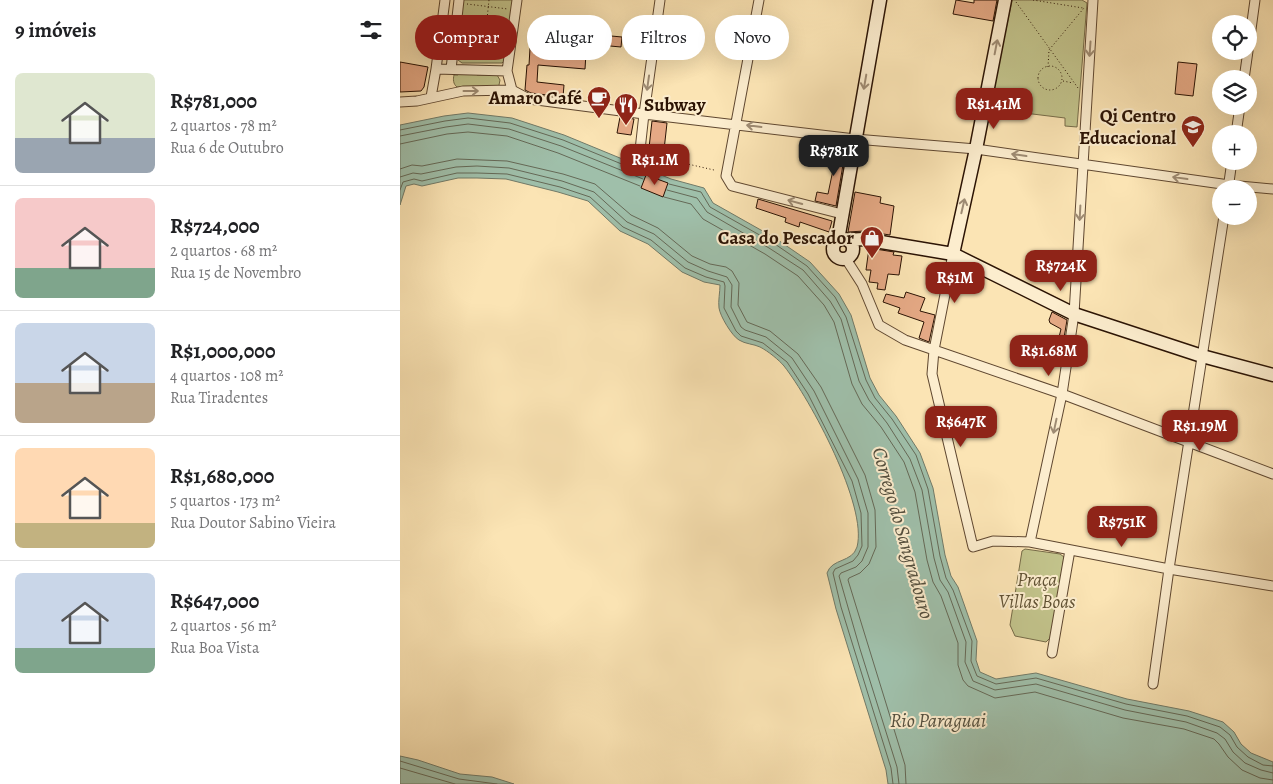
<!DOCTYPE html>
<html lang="pt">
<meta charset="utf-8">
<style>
body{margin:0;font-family:Alegreya,serif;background:#f6f6f6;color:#202124;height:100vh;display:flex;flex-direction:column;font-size:19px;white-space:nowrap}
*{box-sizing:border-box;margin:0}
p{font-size:16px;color:#757577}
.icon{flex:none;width:28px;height:28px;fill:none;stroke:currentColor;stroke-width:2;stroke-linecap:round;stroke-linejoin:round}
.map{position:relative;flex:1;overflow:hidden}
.sheet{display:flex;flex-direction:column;background:#fff;width:400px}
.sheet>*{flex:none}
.top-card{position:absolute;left:15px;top:15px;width:475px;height:45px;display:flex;gap:10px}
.buttons{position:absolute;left:812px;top:15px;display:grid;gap:10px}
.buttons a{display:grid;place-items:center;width:45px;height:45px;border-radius:50%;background:#fff;box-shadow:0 5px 20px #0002;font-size:25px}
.price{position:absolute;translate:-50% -42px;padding:0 11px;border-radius:10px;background:#8f2418;color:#fff;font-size:16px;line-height:32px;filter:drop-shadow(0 1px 2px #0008)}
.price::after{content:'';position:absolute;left:50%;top:30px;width:15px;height:11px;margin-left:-8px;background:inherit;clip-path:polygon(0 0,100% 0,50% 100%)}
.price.selected{background:#222;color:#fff}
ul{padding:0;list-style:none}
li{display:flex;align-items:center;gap:15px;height:125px;padding:0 15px}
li+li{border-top:1px solid #e0e0e0}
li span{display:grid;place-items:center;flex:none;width:140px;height:100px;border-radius:8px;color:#555}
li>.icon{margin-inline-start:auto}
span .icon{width:60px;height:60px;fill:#fffc;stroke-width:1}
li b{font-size:21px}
h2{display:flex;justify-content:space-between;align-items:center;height:60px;padding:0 15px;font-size:21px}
.pill{padding:0 18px;border-radius:22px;background:#fff;box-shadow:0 5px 20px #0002;font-size:18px;line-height:45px}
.pill.selected{background:#8f2418;color:#fff}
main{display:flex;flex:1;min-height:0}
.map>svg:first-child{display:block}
</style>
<main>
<section class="sheet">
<h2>9 imóveis<svg class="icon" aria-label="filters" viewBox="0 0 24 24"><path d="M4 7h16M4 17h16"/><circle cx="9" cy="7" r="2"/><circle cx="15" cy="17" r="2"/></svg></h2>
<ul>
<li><span style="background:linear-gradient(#dfe7d0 65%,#9aa5b1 0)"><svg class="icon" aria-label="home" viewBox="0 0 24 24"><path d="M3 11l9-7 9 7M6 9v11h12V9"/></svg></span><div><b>R$781,000</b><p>2 quartos · 78 m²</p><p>Rua 6 de Outubro</p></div></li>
<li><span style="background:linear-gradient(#f6c9c9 70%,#7fa58c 0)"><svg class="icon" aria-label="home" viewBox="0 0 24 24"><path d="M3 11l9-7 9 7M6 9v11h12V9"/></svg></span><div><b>R$724,000</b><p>2 quartos · 68 m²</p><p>Rua 15 de Novembro</p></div></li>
<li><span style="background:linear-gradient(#c9d6e8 60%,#b9a48a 0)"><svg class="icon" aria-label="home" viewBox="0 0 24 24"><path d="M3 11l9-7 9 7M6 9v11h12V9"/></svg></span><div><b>R$1,000,000</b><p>4 quartos · 108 m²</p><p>Rua Tiradentes</p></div></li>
<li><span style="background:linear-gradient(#ffd9b3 75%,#c2b280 0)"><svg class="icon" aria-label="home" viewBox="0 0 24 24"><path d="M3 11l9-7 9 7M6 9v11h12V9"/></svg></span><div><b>R$1,680,000</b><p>5 quartos · 173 m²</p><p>Rua Doutor Sabino Vieira</p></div></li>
<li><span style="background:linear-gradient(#c9d6e8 75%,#7fa58c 0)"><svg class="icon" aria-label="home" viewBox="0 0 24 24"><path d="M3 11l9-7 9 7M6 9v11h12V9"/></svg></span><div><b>R$647,000</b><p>2 quartos · 56 m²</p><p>Rua Boa Vista</p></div></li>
</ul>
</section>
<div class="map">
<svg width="873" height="784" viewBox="0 0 873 784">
<rect width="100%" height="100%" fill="#fbe4b4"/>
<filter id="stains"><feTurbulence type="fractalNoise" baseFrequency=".004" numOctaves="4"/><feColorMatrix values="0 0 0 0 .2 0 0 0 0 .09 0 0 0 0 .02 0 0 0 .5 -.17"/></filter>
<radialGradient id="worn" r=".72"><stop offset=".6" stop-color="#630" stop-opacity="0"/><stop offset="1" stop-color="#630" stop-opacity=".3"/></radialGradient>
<path fill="#c2c38b" stroke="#766b48" d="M63,0H113L105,60L102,63H62L58,60L57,56Z
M612,0H682L687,3L677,127L665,126V118L600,110L598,116L588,115Z
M58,72L76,73L77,75H97L100,80L99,85L97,87H57C53,84 53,79 54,75H58Z
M625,549L660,554L664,557L652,636L646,642L615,636L610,625L622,551Z"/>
<path fill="#9fbfaa" stroke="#717a68" d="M68,113L112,118L164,135L271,179L304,188L313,203L375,238L410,262L439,294L451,315L470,378L479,395L496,416L520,453L533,488L545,555L551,576L558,587L577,641L576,660L580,672L596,679L636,673L727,699L789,711L823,722L834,732L841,744L851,753L873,762V784H488L486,770L436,609L427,573C432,558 452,563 457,547C468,506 410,399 384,366C379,360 368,351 360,347C354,344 345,344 339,340C332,336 320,316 319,308C318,301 320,292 320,285L304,282L282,272L248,244L220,231L188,201L158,192L106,179L77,178H58L22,186L14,184L6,186L0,205V125L44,116Z
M0,756L18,760L60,774L92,777L114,784H0Z"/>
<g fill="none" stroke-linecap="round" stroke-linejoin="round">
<path stroke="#656957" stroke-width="1" d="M0,130L45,121L68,118L110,123L163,140L246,174
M0,136L46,127L68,124L109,129L161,146L243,179
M0,144L47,134L68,132L107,136L158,153L240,186
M0,169L12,165L22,166L57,159L107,161L163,174L195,184L231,215L258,228L292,256L310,264L326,267L332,271L339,283L338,305L347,322L370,331L398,354L421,387L465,475L475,510L476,547L469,564L460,573L449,578L448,580L505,765L506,784
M0,177L13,173L21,174L56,167L77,166L109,168L162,181L194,192L227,222L254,234L288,262L308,271L327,277L332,285L331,307L341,327L345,330L366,337L392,358L414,391L458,479L468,513V547L462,561L456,567L441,573L439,576L460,649L497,767L499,784
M269,184L301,192L310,207L372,242L407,266L435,297L446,317L466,380L475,398L492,419L516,455L528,489L540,556L546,578L553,590L572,641L571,661L577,676L596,684L636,678L726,704L787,716L820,727L830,735L837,747L848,757L863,765L873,766
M0,190L3,182L14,179L22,181L57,173H77L107,174L160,187L190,197L223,227L251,240L285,268L306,277L324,282L325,286L324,308L336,331L341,336L363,343L387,362L408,394L452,481L461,513L462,546L458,555L453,561L435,569L433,573L441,607L491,768L493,784
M267,190L297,198L307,212L369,248L403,270L430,301L441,319L459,381L469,400L487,423L510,459L522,490L534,558L540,580L548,592L566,642L565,662L573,681L595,690L636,684L725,710L786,722L817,733L825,739L833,752L845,763L861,770L873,773
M264,197L291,204L303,219L365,254L398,276L424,305L434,322L452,384L462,404L481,427L504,462L515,492L527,560L533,582L541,596L558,643V665L563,680L568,686L595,698L635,692L723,718L784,729L814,739L819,744L828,757L842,770L860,778L873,780
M0,761L59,779L97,784
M0,768L55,784"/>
</g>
<path fill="#e5a985" stroke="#2b1304" d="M556,0L574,3V0H597L593,21L553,14Z
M134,33L174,37L173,52L186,53L185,69L138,65L137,82L164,85L163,97L131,93L125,90L127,65H129L130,48H132Z
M190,34L222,37L221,47L188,44Z
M0,62L28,67L24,87L21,91L0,92Z
M778,62L797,64L793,96L775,94Z
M220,117L234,119L231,135L217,133Z
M252,121L267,123L264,150L249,148Z
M434,144L446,147L436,206L415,201L417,192L428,194L434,165H430Z
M246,175L268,183L263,197L241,188Z
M455,192L481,197L480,203L494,206L490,235L464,231L448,232Z
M358,199L432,221L429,232L400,222L399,227L385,222L386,218L356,208Z
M469,248L494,252L493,255L502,256L499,275L488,274L485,290L477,289L478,283L469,282L471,270H466Z
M506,292L525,298L520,311L535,315L529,342L519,338L524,322L498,313L500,308L483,302L486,294L504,298Z
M652,312L667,320L661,356L655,354L661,329L650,323L649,320Z"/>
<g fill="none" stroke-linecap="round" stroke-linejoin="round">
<g stroke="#5f4730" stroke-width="11">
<path id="street" d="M359,0L326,176L332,186L442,214
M849,44L855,0
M36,69L107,71
M51,69L59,0
M844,79L848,51
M112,90L107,71L117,0
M31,97L36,69L45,0
M0,102L17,101L63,91L112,90L129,99L244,114L455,139L576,149L829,185L873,189
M836,134L840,106
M240,150L244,114L260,0
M828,189L832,161
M553,254L534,350L532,374L573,547L593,541L630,542L769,569L873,586
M446,259L462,284L479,325L505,340L662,394L873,474
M630,542L662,394L674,314L693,0
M652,653L670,550
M753,684L769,569L824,216"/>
</g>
<g stroke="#2b1304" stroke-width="15">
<path id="secondary" d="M433 249a10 10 0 1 1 20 0a10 10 0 1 1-20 0Z
M438,240L480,0
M448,240L463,239L553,254L674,314L802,356L873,375
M553,254L576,149L605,0"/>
</g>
<path stroke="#2b1304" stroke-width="1" stroke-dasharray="1 2.5" stroke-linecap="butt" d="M633,0L683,8
M616,2L678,88
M67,4L108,9
M64,28L105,32
M86,29L89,0
M80,30L82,34L87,35L91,31
M82,56L84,35
M61,57H99
M638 78a12 12 0 1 1 24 0a12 12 0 1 1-24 0Z
M648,67L649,50L684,8
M663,81L673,83
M248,155L314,170
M256,179L262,159"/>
<use href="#street" stroke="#fcedce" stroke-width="9"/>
<use href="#secondary" stroke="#fcedce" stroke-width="12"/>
</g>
<defs><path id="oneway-shaft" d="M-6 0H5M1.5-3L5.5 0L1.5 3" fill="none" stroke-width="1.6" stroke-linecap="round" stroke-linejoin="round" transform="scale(1.25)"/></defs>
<g stroke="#9e8b73">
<use href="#oneway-shaft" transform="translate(596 47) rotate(-79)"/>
<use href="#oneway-shaft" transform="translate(690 49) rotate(94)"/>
<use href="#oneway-shaft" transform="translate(465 82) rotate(100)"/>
<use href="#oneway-shaft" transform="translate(248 83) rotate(98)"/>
<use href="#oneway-shaft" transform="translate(71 91)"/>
<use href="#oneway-shaft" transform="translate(354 126) rotate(-173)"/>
<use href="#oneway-shaft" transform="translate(619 155) rotate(-172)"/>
<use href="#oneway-shaft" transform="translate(780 178) rotate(-172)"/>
<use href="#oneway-shaft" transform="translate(395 202) rotate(-165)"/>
<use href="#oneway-shaft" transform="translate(563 206) rotate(-77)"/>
<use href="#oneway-shaft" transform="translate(680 213) rotate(93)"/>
<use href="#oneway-shaft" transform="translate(655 426) rotate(102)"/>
</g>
<defs>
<g id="cafe-pin" transform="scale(1.25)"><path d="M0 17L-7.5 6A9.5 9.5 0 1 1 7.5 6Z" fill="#8f2418" stroke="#fcedce"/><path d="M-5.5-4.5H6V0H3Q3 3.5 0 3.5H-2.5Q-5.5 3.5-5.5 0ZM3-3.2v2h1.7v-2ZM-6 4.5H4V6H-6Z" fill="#fff"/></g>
<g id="restaurant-pin" transform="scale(1.25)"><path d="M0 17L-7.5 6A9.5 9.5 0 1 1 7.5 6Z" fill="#8f2418" stroke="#fcedce"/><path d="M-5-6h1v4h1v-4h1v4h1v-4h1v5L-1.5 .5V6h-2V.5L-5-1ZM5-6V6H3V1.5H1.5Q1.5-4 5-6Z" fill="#fff"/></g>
<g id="school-pin" transform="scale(1.25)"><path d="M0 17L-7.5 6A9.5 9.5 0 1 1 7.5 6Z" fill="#8f2418" stroke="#fcedce"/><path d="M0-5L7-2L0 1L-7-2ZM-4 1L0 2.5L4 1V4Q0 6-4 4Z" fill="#fff"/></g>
<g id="shop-pin" transform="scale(1.25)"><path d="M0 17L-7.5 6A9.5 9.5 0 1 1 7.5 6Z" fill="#8f2418" stroke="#fcedce"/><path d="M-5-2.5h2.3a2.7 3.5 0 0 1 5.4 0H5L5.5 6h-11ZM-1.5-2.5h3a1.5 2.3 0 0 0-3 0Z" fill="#fff"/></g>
</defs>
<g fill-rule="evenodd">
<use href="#cafe-pin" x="199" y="98"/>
<use href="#restaurant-pin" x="226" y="105"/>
<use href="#school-pin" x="793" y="127"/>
<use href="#shop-pin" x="472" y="238"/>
</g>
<g text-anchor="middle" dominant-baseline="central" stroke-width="4" stroke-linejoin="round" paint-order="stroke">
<g font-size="19" font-weight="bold" fill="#2b1304" stroke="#fcedce" text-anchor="end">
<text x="182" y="98">Amaro Café</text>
<text x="244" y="105" text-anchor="start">Subway</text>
<text x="776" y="116">Qi Centro<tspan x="776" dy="22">Educacional</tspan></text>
<text x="454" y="238">Casa do Pescador</text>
</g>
<g font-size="19" font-style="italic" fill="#605133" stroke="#fcedce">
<text x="637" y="580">Praça<tspan x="637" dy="22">Villas Boas</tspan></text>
</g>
<g font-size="20" font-style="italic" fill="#544f3e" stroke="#fcedce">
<text transform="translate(503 533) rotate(74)">Corrego do Sangradouro</text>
<text x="538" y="720">Rio Paraguai</text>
</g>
</g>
<rect width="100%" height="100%" filter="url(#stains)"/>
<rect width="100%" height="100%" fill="url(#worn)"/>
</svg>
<div class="buttons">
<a><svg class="icon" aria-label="locate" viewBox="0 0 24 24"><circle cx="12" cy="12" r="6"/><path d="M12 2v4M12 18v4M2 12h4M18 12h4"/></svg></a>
<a><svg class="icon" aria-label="layers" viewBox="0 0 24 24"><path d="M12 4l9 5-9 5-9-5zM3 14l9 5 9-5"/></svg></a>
<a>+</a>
<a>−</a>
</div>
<b class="price" style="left:594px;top:130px">R$1.41M</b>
<b class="price selected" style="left:434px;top:177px">R$781K</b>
<b class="price" style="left:255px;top:186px">R$1.1M</b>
<b class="price" style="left:661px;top:292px">R$724K</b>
<b class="price" style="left:555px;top:304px">R$1M</b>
<b class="price" style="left:649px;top:377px">R$1.68M</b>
<b class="price" style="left:561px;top:448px">R$647K</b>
<b class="price" style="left:800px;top:452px">R$1.19M</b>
<b class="price" style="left:722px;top:548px">R$751K</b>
<div class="top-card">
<a class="pill selected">Comprar</a>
<a class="pill">Alugar</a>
<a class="pill">Filtros</a>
<a class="pill">Novo</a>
</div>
</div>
</main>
